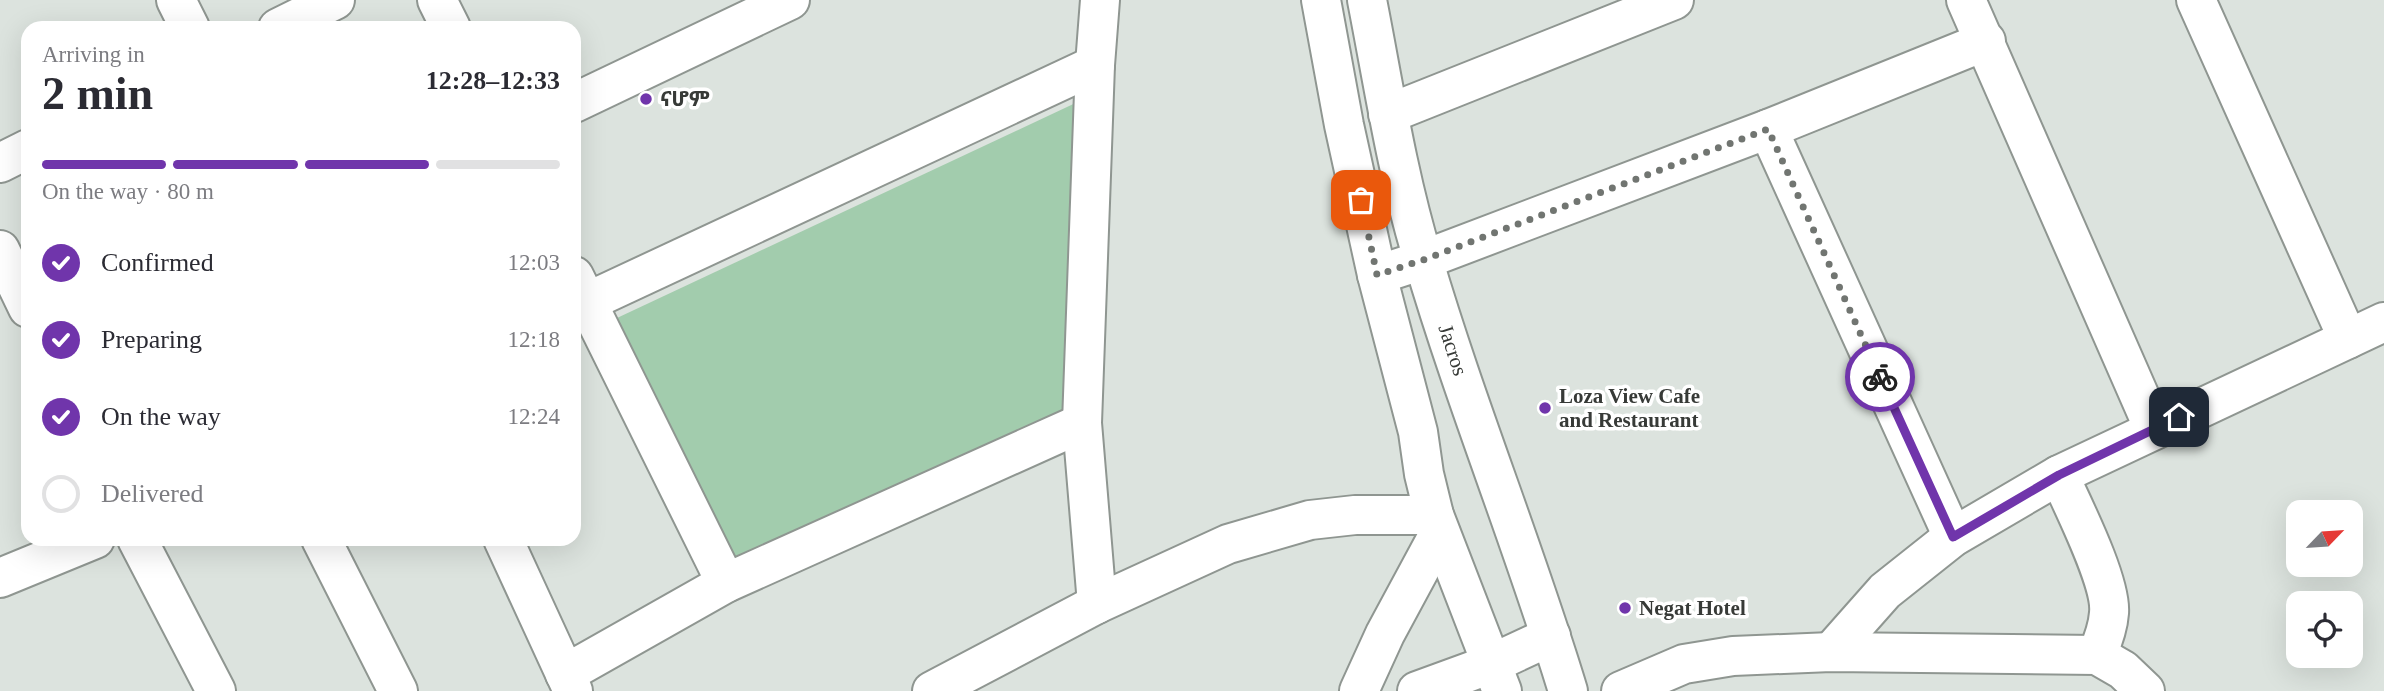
<!DOCTYPE html>
<meta charset="utf-8">
<style>
:root{--surface:#fff;--page:#f2f2f3;--text:#2b2b33;--muted:#7c7c81;--line:#e1e1e2;--accent:#7035ab}
body{margin:0;font-family:"Times New Roman","Noto Sans Ethiopic",serif;background:var(--page);color:var(--text);height:100vh;display:flex;flex-direction:column;font-size:26px;white-space:nowrap}
*{box-sizing:border-box;margin:0}
p{font-size:23px;color:var(--muted)}
.icon{flex:none;width:38px;height:38px;fill:none;stroke:currentColor;stroke-width:2;stroke-linecap:round;stroke-linejoin:round}
.map{position:relative;flex:1;overflow:hidden}
.sheet{position:absolute;left:21px;top:21px;width:560px;height:525px;display:flex;flex-direction:column;background:var(--surface);border-radius:21px;box-shadow:0 7px 28px #0002}
.sheet>*{flex:none}
.needle{width:46px;rotate:65deg}
.fabs{position:absolute;left:2286px;top:500px;display:grid;gap:14px}
.fabs a{display:grid;place-items:center;width:77px;height:77px;border-radius:14px;background:var(--surface);box-shadow:0 7px 28px #0002;font-size:35px}
.pin{position:absolute;display:grid;place-items:center;width:60px;height:60px;color:#fff;margin:-30px;border-radius:14px;box-shadow:0 4px 10px #0006}
.courier{position:absolute;display:grid;place-items:center;width:70px;height:70px;margin:-35px;border:5px solid #7035ab;border-radius:50%;background:#fff;color:#222;box-shadow:0 2px 9px #0007}
.head em{font-style:normal;font-weight:600}
.head div{display:flex;flex-direction:column-reverse}
.head{display:flex;align-items:center;justify-content:space-between;height:119px;padding:0 21px}
h1{font-size:46px;font-weight:600;line-height:52px}
.bar{display:grid;grid-template-columns:repeat(4,1fr);gap:10px 7px;align-content:center;height:84px;padding:0 21px}
.bar i{height:9px;border-radius:5px;background:var(--line)}
.bar .active{background:var(--accent)}
.bar p{grid-column:span 4}
ol{padding:0 21px;list-style:none}
li{display:flex;align-items:center;gap:21px;height:77px}
li p{margin-inline-start:auto}
li .icon{padding:7px;border-radius:50%;background:var(--accent);color:#fff;stroke-width:4}
li:last-child{color:var(--muted)}
li i{width:38px;height:38px;border:4px solid var(--line);border-radius:50%}
.map>svg:first-child{display:block}
</style>
<div class="map">
<svg width="2384" height="691" viewBox="0 0 2384 691">
<rect width="100%" height="100%" fill="#dce3de"/>
<polygon fill="#a2ccad" points="1084,99 1081,409 734,570 617,318"/>
<g fill="none" stroke-linecap="round" stroke-linejoin="round">
<defs>
<g id="minor">
<polyline points="176,0 190,28"/>
<polyline points="437,0 451,28"/>
<polyline points="1966,0 2154,429"/>
<polyline points="2196,0 2348,339"/>
<polyline points="278,28 335,0"/>
<polyline points="574,103 790,0"/>
<polyline points="1388,114 1674,0"/>
<polyline points="1768,129 1953,537"/>
<polyline points="0,163 28,149"/>
<polyline points="0,250 28,308"/>
<polyline points="1377,275 1423,260 1768,129 1986,41"/>
<polyline points="574,276 726,583"/>
<polyline points="587,302 1095,65"/>
<path d="M2059,475C2073,506 2112,583 2109,613C2108,628 2103,641 2097,655"/>
<polyline points="137,539 216,691"/>
<polyline points="321,539 398,691"/>
<polyline points="503,539 573,691"/>
<polyline points="0,578 95,539"/>
<polyline points="1097,604 1082,423 1095,65 1100,0"/>
<polyline points="1831,652 1885,591 1953,537 2059,475 2384,322"/>
<polyline points="565,674 726,583 1082,423"/>
<polyline points="932,691 1097,604 1228,544 1310,520 1355,515 1434,515"/>
<polyline points="1621,691 1684,664 1733,656 1831,652 2097,655 2123,670 2145,691"/>
</g>
<g id="major">
<polyline points="1321,0 1344,125 1377,275 1418,432 1424,474 1434,515 1502,691"/>
<path d="M1367,0C1384,87 1397,174 1423,259C1466,405 1524,546 1568,691"/>
<polyline points="1359,691 1385,634 1440,532"/>
<polyline points="1417,691 1491,664 1551,636"/>
</g>
</defs>
<use href="#minor" stroke="#8f9691" stroke-width="42"/>
<use href="#major" stroke="#8f9691" stroke-width="42"/>
<use href="#minor" stroke="#fff" stroke-width="38"/>
<use href="#major" stroke="#fff" stroke-width="38"/>
</g>
<g fill="none" stroke-linecap="round" stroke-linejoin="round">
<polyline stroke="#717571" stroke-width="7" stroke-dasharray="0 12.6" points="1361,200 1377,275 1423,260 1768,129 1880,377"/>
<polyline stroke="#7035ab" stroke-width="9" points="1880,377 1953,537 2059,475 2179,417"/>
</g>
<g fill="#7035ab" stroke="#fff" stroke-width="2.5">
<circle cx="646" cy="99" r="7"/>
<circle cx="1545" cy="408" r="7"/>
<circle cx="1625" cy="608" r="7"/>
</g>
<g text-anchor="middle" dominant-baseline="central" stroke-width="7" stroke-linejoin="round" paint-order="stroke">
<g font-size="21" font-weight="bold" fill="#373a37" stroke="#fff" text-anchor="start">
<text x="660" y="99">ናሆም</text>
<text x="1559" y="396">Loza View Cafe<tspan x="1559" dy="24">and Restaurant</tspan></text>
<text x="1639" y="608">Negat Hotel</text>
</g>
<g font-size="21" fill="#373a37" stroke="#fff">
<text transform="translate(1453 350) rotate(72)">Jacros</text>
</g>
</g>
</svg>
<div class="fabs">
<a><svg class="needle" viewBox="-14 -14 28 28"><path d="M0-13l5 13h-10z" fill="#e53935"/><path d="M0 13l5-13h-10z" fill="#7c7c81"/></svg></a>
<a><svg class="icon" aria-label="locate" viewBox="0 0 24 24"><circle cx="12" cy="12" r="6"/><path d="M12 2v4M12 18v4M2 12h4M18 12h4"/></svg></a>
</div>
<div class="pin" style="left:1361px;top:200px;background:#ea580c"><svg class="icon" aria-label="bag" viewBox="0 0 24 24"><path d="M5 8h14l-1 12H6zM9 8a3 3 0 0 1 6 0"/></svg></div>
<div class="pin" style="left:2179px;top:417px;background:#1f2937"><svg class="icon" aria-label="home" viewBox="0 0 24 24"><path d="M3 11l9-7 9 7M6 9v11h12V9"/></svg></div>
<div class="courier" style="left:1880px;top:377px"><svg class="icon" aria-label="bike" viewBox="0 0 24 24"><circle cx="6" cy="16" r="4"/><circle cx="18" cy="16" r="4"/><path d="M6 16l4-8h5l3 8M10 8l3 8H6M13 5h3"/></svg></div>
<section class="sheet">
<div class="head"><div><h1>2 min</h1><p>Arriving in</p></div><em>12:28–12:33</em></div>
<div class="bar"><i class="active"></i><i class="active"></i><i class="active"></i><i></i><p>On the way · 80 m</p></div>
<ol>
<li><svg class="icon" aria-label="check" viewBox="0 0 24 24"><path d="M5 12l5 5 9-10"/></svg>Confirmed<p>12:03</p></li>
<li><svg class="icon" aria-label="check" viewBox="0 0 24 24"><path d="M5 12l5 5 9-10"/></svg>Preparing<p>12:18</p></li>
<li><svg class="icon" aria-label="check" viewBox="0 0 24 24"><path d="M5 12l5 5 9-10"/></svg>On the way<p>12:24</p></li>
<li><i></i>Delivered</li>
</ol>
</section>
</div>
